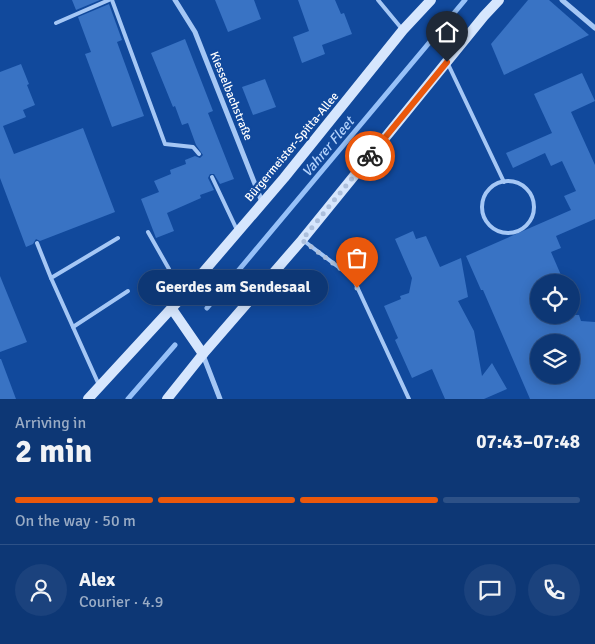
<!DOCTYPE html>
<meta charset="utf-8">
<style>
:root{--surface:#0d3775;--page:#1b427d;--text:#f1f3f6;--muted:#9aacc5;--line:#2d5187;--accent:#ea580c}
body{margin:0;font-family:Signika,sans-serif;background:var(--page);color:var(--text);height:100vh;display:flex;flex-direction:column;font-size:19px;white-space:nowrap}
*{box-sizing:border-box;margin:0}
p{font-size:16px;color:var(--muted)}
.icon{flex:none;width:28px;height:28px;fill:none;stroke:currentColor;stroke-width:2;stroke-linecap:round;stroke-linejoin:round}
.map{position:relative;height:399px;overflow:hidden}
.details{display:flex;flex-direction:column;background:var(--surface);flex:1}
.details>*{flex:none}
.fabs{position:absolute;left:530px;top:274px;display:grid;gap:10px}
.fabs a{display:grid;place-items:center;width:50px;height:50px;border-radius:50%;background:var(--surface);box-shadow:0 2px 12px #0003,0 0 0 1px var(--line);font-size:25px}
.pin{position:absolute;display:grid;place-items:center;width:42px;height:42px;color:#fff;margin:-51px -21px;border-radius:50% 50% 50% 0;rotate:-45deg;box-shadow:0 0 5px #0007}
.pin .icon{rotate:45deg}
.courier{position:absolute;display:grid;place-items:center;width:50px;height:50px;margin:-25px;border:4px solid #ea580c;border-radius:50%;background:#fff;color:#222;box-shadow:0 1px 6px #0007}
.bubble{position:absolute;height:35px;border-radius:18px;background:var(--surface);box-shadow:0 2px 12px #0003,0 0 0 1px var(--line);font-size:16px;font-weight:700;line-height:35px;text-align:center}
.head em{font-style:normal;font-weight:700}
.head div{display:flex;flex-direction:column-reverse}
.head{display:flex;align-items:center;justify-content:space-between;height:85px;padding:0 15px}
h1{font-size:32px;font-weight:700;line-height:38px}
.bar{display:grid;grid-template-columns:repeat(4,1fr);gap:8px 5px;align-content:center;height:60px;padding:0 15px}
.bar i{height:6px;border-radius:4px;background:var(--line)}
.bar .active{background:var(--accent)}
.bar p{grid-column:span 4}
.line{display:flex;align-items:center;gap:12px;padding:0 15px;border-top:1px solid var(--line)}
.line div{flex:1}
.round{display:grid;place-items:center;flex:none;width:52px;height:52px;border-radius:26px;background:var(--page)}
.map>svg:first-child{display:block}
</style>
<div class="map">
<svg width="595" height="399" viewBox="0 0 595 399">
<rect width="100%" height="100%" fill="#11499c"/>
<g fill="none" stroke-linecap="round" stroke-linejoin="round">
<g stroke="#97c1f8" stroke-width="5">
<polyline points="207,308 465,0"/>
<polyline points="128,399 175,345"/>
</g>
</g>
<g fill="#3973c4" fill-rule="evenodd">
<polygon points="72,0 100,0 76,10"/>
<polygon points="215,0 254,0 261,19 228,32"/>
<polygon points="298,0 335,0 341,14 344,13 352,34 322,45 325,54 302,63 293,37 309,31"/>
<polygon points="528,0 549,0 589,35 504,75 491,44"/>
<polygon points="109,4 122,40 117,42 144,116 112,127 85,54 91,52 78,17"/>
<polygon points="185,39 213,111 208,113 234,179 220,184 214,174 210,174 208,178 214,190 200,195 201,198 167,213 174,231 156,238 141,199 159,192 154,181 171,174 170,170 186,164 185,160 195,156 200,158 203,155 196,145 188,123 182,125 175,106 173,107 151,53"/>
<polygon points="21,64 29,84 27,85 35,105 23,110 26,117 3,126 14,154 83,128 115,212 40,241 36,239 33,244 26,247 0,178 0,72"/>
<path d="M582,73L595,101L571,112L595,165V219L556,236L561,248L551,252L564,282H539V315H579L581,321L595,322V399H530L483,290H481L466,256L571,210L564,196L576,191L562,161L551,166L545,153L513,168L506,153L552,133L534,94ZM539,342H571V375H539Z"/>
<polygon points="265,79 276,107 253,115 242,87"/>
<polygon points="413,231 416,239 426,236 440,267 461,258 468,297 458,301 474,331 482,376 492,363 507,389 484,399 445,399 432,369 412,378 395,340 398,338 384,306 401,299 400,296 409,293 412,278 395,239"/>
<polygon points="0,276 27,342 0,352"/>
<polygon points="0,359 1,359 16,399 0,399"/>
</g>
<g fill="none" stroke-linecap="round" stroke-linejoin="round">
<g stroke="#a5c7f5" stroke-width="4">
<polyline points="112,0 165,144 193,147 199,154"/>
<polyline points="378,0 402,29"/>
<polyline points="56,23 109,0"/>
<polyline points="448,64 504,182"/>
<polyline points="212,177 237,230"/>
<circle cx="508" cy="207" r="26"/>
<polyline points="148,232 169,269 181,296"/>
<polyline points="304,241 353,278 409,399"/>
<polyline points="37,243 51,278"/>
<polyline points="73,327 128,291"/>
<polyline points="99,385 51,278 118,238"/>
</g>
<g stroke="#a5c7f5" stroke-width="5">
<polyline points="175,0 195,32 262,202"/>
<polyline points="562,0 595,28"/>
<polyline points="203,355 220,399"/>
</g>
<g stroke="#d6e6fd" stroke-width="10">
<polyline points="172,309 203,354"/>
<polyline points="88,399 181,298 284,178 403,30 431,0"/>
<polyline points="167,399 203,354 302,240 484,16 499,0"/>
</g>
</g>
<g fill="none" stroke-linecap="round" stroke-linejoin="round">
<polyline stroke="#acbfdc" stroke-width="5" stroke-dasharray="0 9" points="357,288 353,278 302,240 370,156"/>
<polyline stroke="#ea580c" stroke-width="6" points="370,156 447,62"/>
</g>
<g text-anchor="middle" dominant-baseline="central" stroke-width="4.5" stroke-linejoin="round" paint-order="stroke">
<g font-size="12" fill="#fff" stroke="#11499c">
<text transform="translate(231 96) rotate(68)">Kiesselbachstraße</text>
<text transform="translate(292 147) rotate(-50)">Bürgermeister-Spitta-Allee</text>
</g>
<g font-size="14" font-style="italic" fill="#b2d1fb" stroke="#11499c">
<text transform="translate(328 147) rotate(-50)">Vahrer Fleet</text>
</g>
</g>
</svg>
<div class="fabs">
<a><svg class="icon" aria-label="locate" viewBox="0 0 24 24"><circle cx="12" cy="12" r="6"/><path d="M12 2v4M12 18v4M2 12h4M18 12h4"/></svg></a>
<a><svg class="icon" aria-label="layers" viewBox="0 0 24 24"><path d="M12 4l9 5-9 5-9-5zM3 14l9 5 9-5"/></svg></a>
</div>
<div class="pin" style="left:357px;top:288px;background:#ea580c"><svg class="icon" aria-label="bag" viewBox="0 0 24 24"><path d="M5 8h14l-1 12H6zM9 8a3 3 0 0 1 6 0"/></svg></div>
<div class="pin" style="left:447px;top:62px;background:#1f2937"><svg class="icon" aria-label="home" viewBox="0 0 24 24"><path d="M3 11l9-7 9 7M6 9v11h12V9"/></svg></div>
<div class="courier" style="left:370px;top:156px"><svg class="icon" aria-label="bike" viewBox="0 0 24 24"><circle cx="6" cy="16" r="4"/><circle cx="18" cy="16" r="4"/><path d="M6 16l4-8h5l3 8M10 8l3 8H6M13 5h3"/></svg></div>
<div class="bubble" style="left:138px;top:270px;width:190px">Geerdes am Sendesaal</div>
</div>
<section class="details">
<div class="head"><div><h1>2 min</h1><p>Arriving in</p></div><em>07:43–07:48</em></div>
<div class="bar"><i class="active"></i><i class="active"></i><i class="active"></i><i></i><p>On the way · 50 m</p></div>
<div class="line" style="height:90px"><a class="round"><svg class="icon" aria-label="person" viewBox="0 0 24 24"><circle cx="12" cy="8" r="4"/><path d="M4 21q1-7 8-7t8 7"/></svg></a><div><b>Alex</b><p>Courier · 4.9</p></div><a class="round"><svg class="icon" aria-label="chat" viewBox="0 0 24 24"><path d="M4 5h16v11H9l-5 4z"/></svg></a><a class="round"><svg class="icon" aria-label="phone" viewBox="0 0 24 24"><path d="M5 4h4l2 5-3 2q2 4 5 5l2-3 5 2v4C11 20 4 13 5 4z"/></svg></a></div>
</section>
